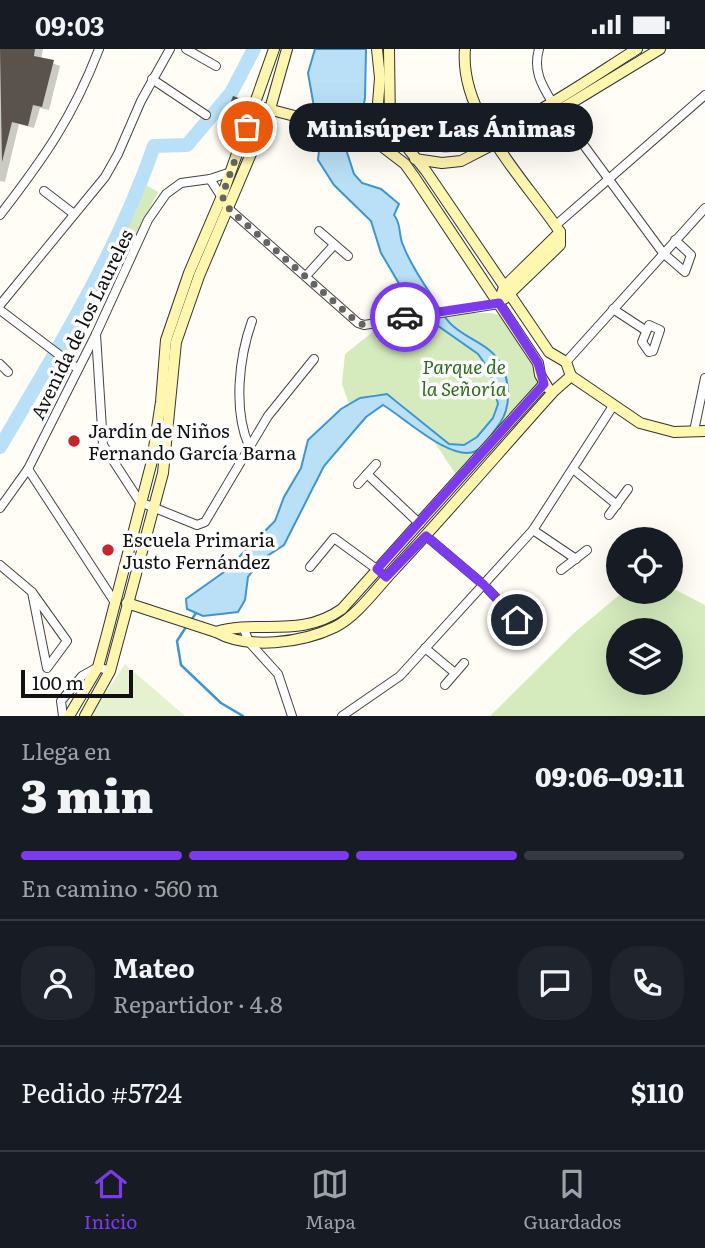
<!DOCTYPE html>
<html lang="es">
<meta charset="utf-8">
<style>
:root{--surface:#171b24;--page:#20242c;--text:#f1f3f6;--muted:#9ea1a6;--line:#363941;--accent:#7c3aed}
body{margin:0;font-family:Literata,serif;background:var(--page);color:var(--text);height:100vh;display:flex;flex-direction:column;font-size:26px;white-space:nowrap}
*{box-sizing:border-box;margin:0}
p{font-size:23px;color:var(--muted)}
.icon{flex:none;width:38px;height:38px;fill:none;stroke:currentColor;stroke-width:2;stroke-linecap:round;stroke-linejoin:round}
.map{position:relative;height:667px;overflow:hidden}
.drawer{display:flex;flex-direction:column;background:var(--surface);flex:1}
.drawer>*{flex:none}
.fabs{position:absolute;left:606px;top:478px;display:grid;gap:14px}
.fabs a{display:grid;place-items:center;width:77px;height:77px;border-radius:50%;background:var(--surface);box-shadow:0 7px 28px #0002;font-size:35px}
.scale{position:absolute;left:21px;bottom:18px;width:112px;box-sizing:border-box;padding-left:7px;border:4px solid #111;border-top:0;font-size:19px;line-height:24px;white-space:nowrap;color:#111;-webkit-text-stroke:5px #fff;paint-order:stroke}
.pin{position:absolute;display:grid;place-items:center;width:60px;height:60px;color:#fff;margin:-30px;border:4px solid #fff;border-radius:50%;box-shadow:0 2px 7px #0007}
.courier{position:absolute;display:grid;place-items:center;width:70px;height:70px;margin:-35px;border:5px solid #7c3aed;border-radius:50%;background:#fff;color:#222;box-shadow:0 2px 9px #0007}
.bubble{position:absolute;height:49px;border-radius:24px;background:var(--surface);box-shadow:0 7px 28px #0002;font-size:23px;font-weight:800;line-height:49px;text-align:center}
.head em{font-style:normal;font-weight:800}
.head div{display:flex;flex-direction:column-reverse}
.head{display:flex;align-items:center;justify-content:space-between;height:119px;padding:0 21px}
h1{font-size:46px;font-weight:800;line-height:52px}
.bar{display:grid;grid-template-columns:repeat(4,1fr);gap:10px 7px;align-content:center;height:84px;padding:0 21px}
.bar i{height:9px;border-radius:5px;background:var(--line)}
.bar .current{background:var(--accent)}
.bar p{grid-column:span 4}
.line{display:flex;align-items:center;gap:18px;padding:0 21px;border-top:2px solid var(--line)}
.line div{flex:1}
.round{display:grid;place-items:center;flex:none;width:74px;height:74px;border-radius:28px;background:var(--page)}
.status{display:flex;justify-content:space-between;align-items:center;height:49px;padding:0 35px;background:var(--surface);direction:ltr}
.status svg{height:19px;fill:currentColor}
.tab-bar{display:flex;justify-content:space-around;align-items:center;height:98px;border-top:2px solid var(--line);background:var(--surface);font-size:19px;color:var(--muted)}
.tab-bar a{display:grid;justify-items:center;gap:4px}
.tab-bar .current{color:var(--accent)}
.map>svg:first-child{display:block}
</style>
<div class="status"><b>09:03</b><svg viewBox="0 0 49 12"><path d="M0 12V9h3v3zM5 12V6h3v6zM10 12V3h3v9zM15 12V0h3v12zM26 1h20v11H26zM47 4h2v5h-2z"/></svg></div>
<div class="map">
<svg width="705" height="667" viewBox="0 0 705 667">
<rect width="100%" height="100%" fill="#fffdf5"/>
<g fill="#d5ebbd" fill-rule="evenodd">
<polygon points="146,136 158,143 74,310 62,299"/>
<path d="M453,264H491L503,267L536,320L540,334L459,430C443,407 409,346 380,345C370,344 358,350 349,355L342,335L345,305L379,278Z"/>
<path d="M670,538L705,556V667H490L575,583L623,543L670,542ZM618,581H670V634H618Z"/>
</g>
<polygon fill="#e6f2cf" points="125,615 185,667 90,667"/>
<path fill="#b9e0f7" stroke="#3f96cf" stroke-width="2" d="M315,0H366L365,49L360,76L345,73V97L354,125L362,134L381,140L399,155L394,166C402,176 398,185 403,196C410,214 421,231 432,247C438,257 444,270 453,277C470,292 492,296 502,317C510,335 511,358 500,374C493,383 486,397 476,402C452,414 405,369 383,356L366,368L324,417L284,496L261,511L248,528L245,551L238,563L203,567L187,560L186,550L224,523L275,472L284,448L301,419L308,391L341,360L360,349L387,345L449,395L464,396L477,388L493,369L498,355L490,322L478,305L414,260L381,204L371,172L334,136L318,111L320,92L308,24Z"/>
<g fill="#0003">
<polygon points="0,0 43,0 41,10 60,17 49,61 40,59 34,79 19,75 5,133 0,132"/>
<polygon points="234,49 251,56 246,72 233,67"/>
</g>
<g fill="none" stroke-linecap="round" stroke-linejoin="round">
<g stroke="#3f96cf" stroke-width="2.5">
<polyline points="190,573 196,564"/>
<polyline points="186,578 177,592 181,616 221,654 243,667"/>
</g>
<path stroke="#b9e0f7" stroke-width="14" d="M0,398C57,301 117,204 154,97L187,96L231,44L254,0"/>
</g>
<g fill="#5a524d">
<polygon points="0,0 35,0 34,7 54,11 42,58 33,56 28,77 12,73 2,113"/>
<polygon points="233,47 247,52 241,70 226,65"/>
</g>
<g fill="none" stroke-linecap="round" stroke-linejoin="round">
<defs>
<g id="street">
<polyline points="186,0 216,17"/>
<path d="M539,0C533,21 541,35 552,53L663,204L685,223L691,206L675,191"/>
<polyline points="152,30 206,66"/>
<polyline points="210,130 230,161 358,274 364,276 499,255"/>
<polyline points="44,142 74,165"/>
<path d="M0,166C44,109 73,68 99,0"/>
<polyline points="556,176 705,46"/>
<polyline points="319,182 348,207"/>
<polyline points="306,227 334,196"/>
<polyline points="0,256 105,128 118,105 141,52 170,0"/>
<polyline points="613,260 645,281"/>
<polyline points="0,261 78,320"/>
<polygon points="649,276 660,281 653,302 649,303 642,293"/>
<polyline points="96,285 103,396 140,453 197,476 205,473 268,367 314,310"/>
<polyline points="566,313 705,159"/>
<polyline points="0,315 8,323"/>
<polyline points="694,382 705,329"/>
<path d="M249,397C233,361 239,308 252,272"/>
<polyline points="28,420 114,552"/>
<polyline points="573,420 617,456"/>
<polyline points="367,425 420,475"/>
<polyline points="358,435 376,415"/>
<polyline points="0,459 28,420 96,285 148,171 166,145 181,134 210,130 231,123"/>
<polyline points="609,466 628,440"/>
<polyline points="533,481 576,510"/>
<polyline points="426,487 484,536 517,571"/>
<polyline points="0,516 32,543 67,592 47,619 32,543"/>
<polyline points="310,518 334,489 382,524"/>
<polyline points="561,521 587,501"/>
<polyline points="244,580 249,593 278,625 292,667"/>
<polyline points="504,582 530,559"/>
<polyline points="425,599 455,624"/>
<polyline points="445,636 464,614"/>
<polyline points="63,667 61,652 82,627 98,618 110,622"/>
<polyline points="342,667 400,627 533,481 613,357"/>
</g>
<g id="secondary">
<polyline points="377,0 380,29 375,92 405,115 415,129 538,314 540,326 548,339"/>
<polyline points="389,0 390,77 426,122 549,303 566,313 571,327"/>
<path d="M465,0C459,66 525,131 560,183V196L504,250"/>
<path d="M264,59L375,88L384,82C403,87 423,95 442,97C491,101 593,27 637,0"/>
<polyline points="415,110 442,114 461,112 558,62 660,0"/>
<polyline points="502,244 504,238 560,183"/>
<polyline points="571,327 640,374 674,383 705,382"/>
<path d="M127,554L216,583C248,601 302,594 335,578C357,567 376,540 393,522C448,463 500,402 554,342L571,327"/>
<path d="M216,583C258,570 300,590 342,560L544,335"/>
<polyline points="69,667 98,618 107,585 152,412 161,353 166,291 189,224 222,147 274,0"/>
<polyline points="85,667 110,622 163,424 176,293 199,227 270,60 287,0"/>
</g>
</defs>
<use href="#street" stroke="#444" stroke-width="10"/>
<use href="#secondary" stroke="#333" stroke-width="12"/>
<use href="#street" stroke="#fff" stroke-width="8"/>
<use href="#secondary" stroke="#fff6b0" stroke-width="10"/>
</g>
<g fill="none" stroke-linecap="round" stroke-linejoin="round">
<polyline stroke="#646461" stroke-width="7" stroke-dasharray="0 12.6" points="247,78 222,147 230,161 358,274 364,276 405,268"/>
<polyline stroke="#7c3aed" stroke-width="9" points="405,268 499,254 538,314 544,335 377,520 386,528 426,487 484,536 517,571"/>
</g>
<g fill="#c4262e" stroke="#fff" stroke-width="2.5">
<circle cx="74" cy="392" r="7"/>
<circle cx="108" cy="501" r="7"/>
</g>
<g text-anchor="middle" dominant-baseline="central" stroke-width="7" stroke-linejoin="round" paint-order="stroke">
<g font-size="19" fill="#111" stroke="#fff">
<text transform="translate(81 275) rotate(-64)">Avenida de los Laureles</text>
</g>
<g font-size="19" font-style="italic" fill="#2f6b1f" stroke="#fff">
<text x="464" y="317">Parque de<tspan x="464" dy="22">la Señoría</tspan></text>
</g>
<g font-size="19" fill="#111" stroke="#fff" text-anchor="start">
<text x="88" y="381">Jardín de Niños<tspan x="88" dy="22">Fernando García Barna</tspan></text>
<text x="122" y="490">Escuela Primaria<tspan x="122" dy="22">Justo Fernández</tspan></text>
</g>
</g>
</svg>
<div class="fabs">
<a><svg class="icon" aria-label="locate" viewBox="0 0 24 24"><circle cx="12" cy="12" r="6"/><path d="M12 2v4M12 18v4M2 12h4M18 12h4"/></svg></a>
<a><svg class="icon" aria-label="layers" viewBox="0 0 24 24"><path d="M12 4l9 5-9 5-9-5zM3 14l9 5 9-5"/></svg></a>
</div>
<div class="scale">100 m</div>
<div class="pin" style="left:247px;top:78px;background:#ea580c"><svg class="icon" aria-label="bag" viewBox="0 0 24 24"><path d="M5 8h14l-1 12H6zM9 8a3 3 0 0 1 6 0"/></svg></div>
<div class="pin" style="left:517px;top:571px;background:#1f2937"><svg class="icon" aria-label="home" viewBox="0 0 24 24"><path d="M3 11l9-7 9 7M6 9v11h12V9"/></svg></div>
<div class="courier" style="left:405px;top:268px"><svg class="icon" aria-label="car" viewBox="0 0 24 24"><path d="M5 17H2v-5l4-1 3-4h7l3 4 3 1v5h-3M9 17h6M6 11h13"/><circle cx="7" cy="17" r="2"/><circle cx="17" cy="17" r="2"/></svg></div>
<div class="bubble" style="left:289px;top:54px;width:304px">Minisúper Las Ánimas</div>
</div>
<section class="drawer">
<div class="head"><div><h1>3 min</h1><p>Llega en</p></div><em>09:06–09:11</em></div>
<div class="bar"><i class="current"></i><i class="current"></i><i class="current"></i><i></i><p>En camino · 560 m</p></div>
<div class="line" style="height:126px"><a class="round"><svg class="icon" aria-label="person" viewBox="0 0 24 24"><circle cx="12" cy="8" r="4"/><path d="M4 21q1-7 8-7t8 7"/></svg></a><div><b>Mateo</b><p>Repartidor · 4.8</p></div><a class="round"><svg class="icon" aria-label="chat" viewBox="0 0 24 24"><path d="M4 5h16v11H9l-5 4z"/></svg></a><a class="round"><svg class="icon" aria-label="phone" viewBox="0 0 24 24"><path d="M5 4h4l2 5-3 2q2 4 5 5l2-3 5 2v4C11 20 4 13 5 4z"/></svg></a></div>
<div class="line" style="height:91px"><div>Pedido #5724</div><b>$110</b></div>
</section>
<nav class="tab-bar">
<a class="current"><svg class="icon" aria-label="home" viewBox="0 0 24 24"><path d="M3 11l9-7 9 7M6 9v11h12V9"/></svg>Inicio</a>
<a><svg class="icon" aria-label="map" viewBox="0 0 24 24"><path d="M3 6l6-2 6 2 6-2v14l-6 2-6-2-6 2zM9 4v14M15 6v14"/></svg>Mapa</a>
<a><svg class="icon" aria-label="saved" viewBox="0 0 24 24"><path d="M7 4h10v16l-5-4-5 4z"/></svg>Guardados</a>
</nav>
